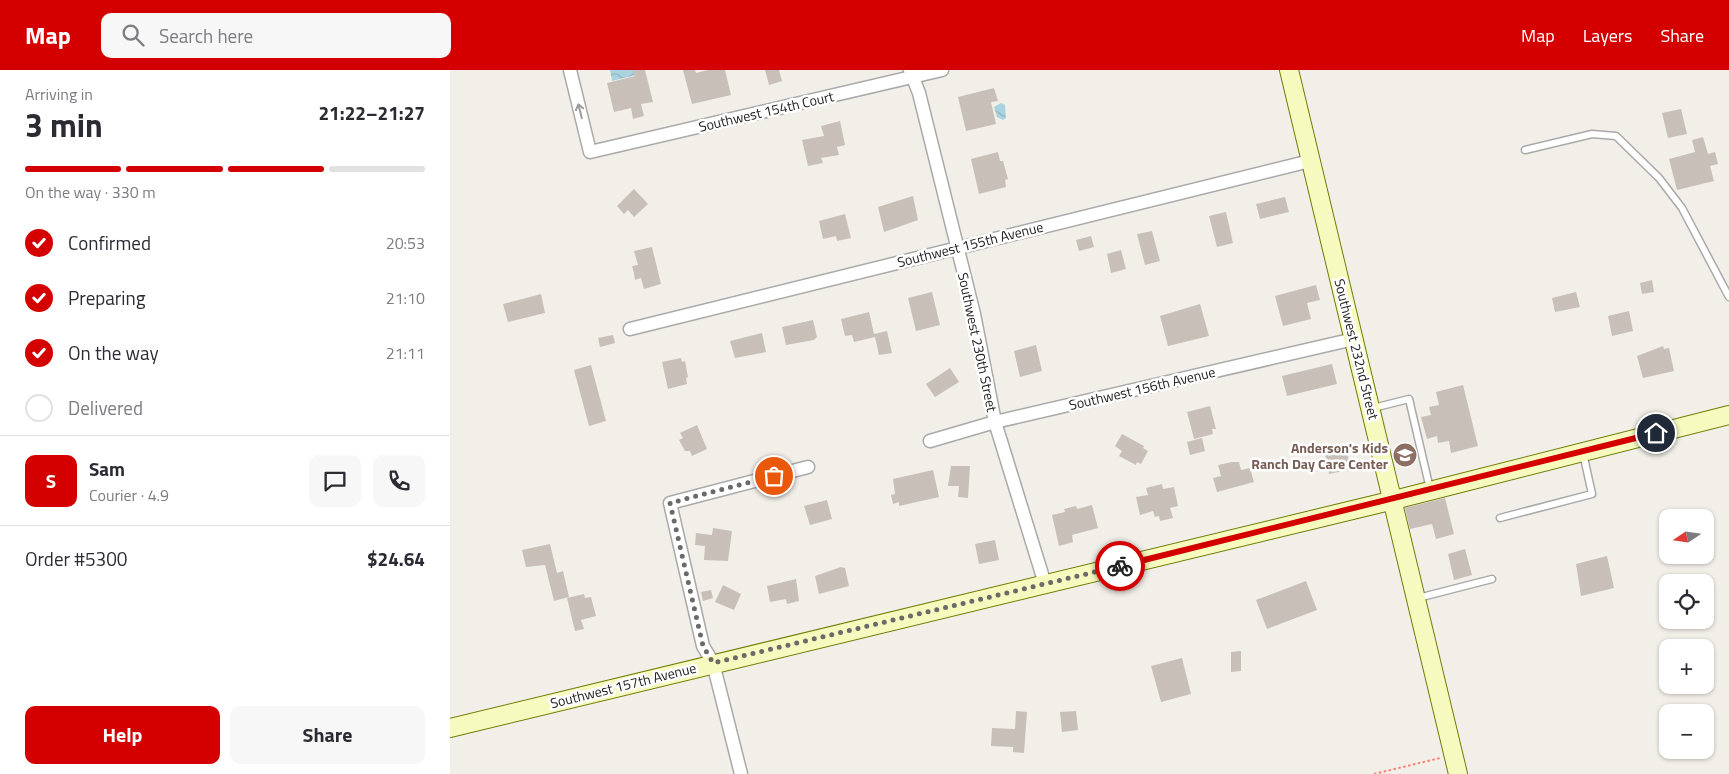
<!DOCTYPE html>
<meta charset="utf-8">
<style>
:root{--surface:#fff;--page:#f7f7f7;--text:#2b2b33;--muted:#7c7c81;--line:#e1e1e2;--accent:#d40000}
body{margin:0;font-family:"Titillium Web",sans-serif;background:var(--page);color:var(--text);height:100vh;display:flex;flex-direction:column;font-size:19px;white-space:nowrap}
*{box-sizing:border-box;margin:0}
p{font-size:16px;color:var(--muted)}
.icon{flex:none;width:28px;height:28px;fill:none;stroke:currentColor;stroke-width:2;stroke-linecap:round;stroke-linejoin:round}
.map{position:relative;flex:1;overflow:hidden}
.side{display:flex;flex-direction:column;background:var(--surface);width:450px}
.side>*{flex:none}
.needle{width:32px;rotate:257deg}
.controls{position:absolute;left:1209px;top:439px;display:grid;gap:10px}
.controls a{display:grid;place-items:center;width:55px;height:55px;border-radius:10px;background:var(--surface);box-shadow:0 1px 4px #0004;font-size:25px}
.pin{position:absolute;display:grid;place-items:center;width:42px;height:42px;color:#fff;margin:-21px;border:2px solid #fff;border-radius:50%;box-shadow:0 1px 5px #0007}
.courier{position:absolute;display:grid;place-items:center;width:50px;height:50px;margin:-25px;border:4px solid #d40000;border-radius:50%;background:#fff;color:#222;box-shadow:0 1px 6px #0007}
.headline em{font-style:normal;font-weight:700}
.headline div{display:flex;flex-direction:column-reverse}
.headline{display:flex;align-items:center;justify-content:space-between;height:85px;padding:0 25px}
h1{font-size:32px;font-weight:700;line-height:38px}
.bar{display:grid;grid-template-columns:repeat(4,1fr);gap:8px 5px;align-content:center;height:60px;padding:0 25px}
.bar i{height:6px;border-radius:4px;background:var(--line)}
.bar .current{background:var(--accent)}
.bar p{grid-column:span 4}
.line{display:flex;align-items:center;gap:12px;padding:0 25px;border-top:1px solid var(--line)}
.line div{flex:1}
.round{display:grid;place-items:center;flex:none;width:52px;height:52px;border-radius:10px;background:var(--page)}
ol{padding:0 25px;list-style:none}
li{display:flex;align-items:center;gap:15px;height:55px}
li p{margin-inline-start:auto}
li .icon{padding:5px;border-radius:50%;background:var(--accent);color:#fff;stroke-width:4}
li:last-child{color:var(--muted)}
li i{width:28px;height:28px;border:2px solid var(--line);border-radius:50%}
.action{display:flex;gap:10px;margin-top:auto;padding:10px 25px}
.action a{flex:1;height:58px;border-radius:10px;background:var(--accent);color:#fff;font-size:20px;font-weight:700;line-height:58px;text-align:center}
.action a+a{background:var(--page);color:var(--text)}
header{display:flex;align-items:center;gap:30px;box-sizing:border-box;height:70px;padding:0 25px;background:var(--accent);color:#fff}
header strong{font-size:24px}
nav{display:flex;gap:28px;margin-inline-start:auto;font-size:18px}
.search{width:350px;height:45px;background:var(--page);display:flex;align-items:center;gap:12px;box-sizing:border-box;padding:0 18px;border-radius:10px;color:var(--muted);font-size:19px}
main{display:flex;flex:1;min-height:0}
.map>svg:first-child{display:block}
</style>
<header>
<strong>Map</strong>
<div class="search"><svg class="icon" aria-label="search" viewBox="0 0 24 24"><circle cx="10" cy="10" r="6"/><path d="M15 15l6 6"/></svg>Search here</div>
<nav><a>Map</a><a>Layers</a><a>Share</a></nav>
</header>
<main>
<section class="side">
<div class="headline"><div><h1>3 min</h1><p>Arriving in</p></div><em>21:22–21:27</em></div>
<div class="bar"><i class="current"></i><i class="current"></i><i class="current"></i><i></i><p>On the way · 330 m</p></div>
<ol>
<li><svg class="icon" aria-label="check" viewBox="0 0 24 24"><path d="M5 12l5 5 9-10"/></svg>Confirmed<p>20:53</p></li>
<li><svg class="icon" aria-label="check" viewBox="0 0 24 24"><path d="M5 12l5 5 9-10"/></svg>Preparing<p>21:10</p></li>
<li><svg class="icon" aria-label="check" viewBox="0 0 24 24"><path d="M5 12l5 5 9-10"/></svg>On the way<p>21:11</p></li>
<li><i></i>Delivered</li>
</ol>
<div class="line" style="height:90px"><b class="round" style="background:var(--accent);color:#fff">S</b><div><b>Sam</b><p>Courier · 4.9</p></div><a class="round"><svg class="icon" aria-label="chat" viewBox="0 0 24 24"><path d="M4 5h16v11H9l-5 4z"/></svg></a><a class="round"><svg class="icon" aria-label="phone" viewBox="0 0 24 24"><path d="M5 4h4l2 5-3 2q2 4 5 5l2-3 5 2v4C11 20 4 13 5 4z"/></svg></a></div>
<div class="line" style="height:65px"><div>Order #5300</div><b>$24.64</b></div>
<div class="action"><a>Help</a><a>Share</a></div>
</section>
<div class="map">
<svg width="1279" height="704" viewBox="0 0 1279 704">
<defs>
<pattern id="water-waves" width="16" height="10" patternUnits="userSpaceOnUse" patternTransform="scale(1.25)"><rect width="16" height="10" fill="#aad3df"/><path d="M0 5q4-4 8 0t8 0" fill="none" stroke="#92b5bf"/></pattern>
</defs>
<rect width="100%" height="100%" fill="#f2efe9"/>
<g fill="url(#water-waves)">
<polygon points="160,0 185,0 186,5 162,11"/>
<polygon points="551,33 555,35 556,48 553,50 547,47 544,37"/>
</g>
<g fill="#c7bfb8">
<polygon points="183,0 195,0 203,32 191,34 194,46 183,49 181,38 164,42 157,13 185,6"/>
<polygon points="233,0 245,0 246,3 258,0 275,0 281,25 242,34"/>
<polygon points="315,0 329,0 332,11 319,15"/>
<polygon points="544,18 548,31 541,32 546,54 516,61 508,27"/>
<polygon points="1231,39 1237,64 1218,68 1212,43"/>
<polygon points="390,51 395,75 387,77 389,85 371,88 373,93 358,96 352,70 374,66 371,56"/>
<polygon points="1253,67 1258,84 1265,82 1268,94 1260,96 1264,111 1227,120 1219,89 1245,82 1242,70"/>
<polygon points="548,82 550,91 553,91 558,109 555,110 556,117 529,124 521,89"/>
<polygon points="184,119 198,134 184,147 178,140 174,144 167,136"/>
<polygon points="463,126 468,150 434,162 428,137"/>
<polygon points="835,127 839,142 810,149 806,134"/>
<polygon points="776,142 783,173 767,177 759,146"/>
<polygon points="395,144 401,168 387,171 386,166 373,169 369,151"/>
<polygon points="702,161 710,191 695,195 687,164"/>
<polygon points="641,166 644,177 629,181 626,170"/>
<polygon points="202,177 211,214 194,219 191,208 185,210 184,203 182,196 188,195 184,181"/>
<polygon points="671,180 676,199 661,203 657,184"/>
<polygon points="1202,210 1204,222 1192,224 1190,213"/>
<polygon points="866,215 870,230 857,233 861,249 833,256 825,226"/>
<polygon points="482,222 490,255 466,261 458,228"/>
<polygon points="1126,222 1130,237 1105,242 1102,228"/>
<polygon points="91,224 95,243 58,252 53,234"/>
<polygon points="750,234 759,266 718,276 710,246"/>
<polygon points="1179,241 1183,261 1162,266 1158,246"/>
<polygon points="419,242 424,264 437,261 442,283 429,285 425,267 404,272 402,265 395,266 391,249"/>
<polygon points="363,250 367,267 364,270 336,275 332,257"/>
<polygon points="312,263 316,282 285,288 280,271"/>
<polygon points="163,265 165,273 150,277 148,268"/>
<polygon points="586,275 592,301 570,307 564,281"/>
<polygon points="1213,276 1214,279 1219,278 1224,301 1193,308 1187,286"/>
<polygon points="231,288 232,292 235,291 238,307 236,308 237,314 218,319 212,292"/>
<polygon points="882,294 887,314 837,326 832,306"/>
<polygon points="141,295 156,351 139,356 124,300"/>
<polygon points="500,298 509,312 485,327 476,314"/>
<polygon points="1013,315 1028,376 1001,383 999,371 988,373 987,366 977,369 971,347 981,345 979,337 989,335 986,322"/>
<polygon points="760,336 766,359 762,359 763,364 744,369 737,342"/>
<polygon points="247,355 257,379 242,386 240,381 235,381 229,370 233,368 230,363"/>
<polygon points="672,364 694,376 693,378 698,381 691,394 687,392 686,395 669,386 672,381 665,376"/>
<polygon points="752,368 755,381 740,385 737,372"/>
<polygon points="895,374 901,399 879,404 874,379"/>
<polygon points="782,392 789,392 791,400 800,398 804,412 767,422 763,408 771,406 768,395"/>
<polygon points="501,396 520,396 518,428 508,427 509,416 498,416"/>
<polygon points="483,400 489,427 449,436 449,432 443,434 441,425 445,424 443,409"/>
<polygon points="712,414 713,419 724,417 728,436 720,438 723,448 710,451 709,446 705,447 703,441 690,445 686,427 698,425 696,418"/>
<polygon points="995,428 1004,464 986,469 982,454 960,459 955,438"/>
<polygon points="377,430 382,449 360,455 354,436"/>
<polygon points="642,435 648,458 622,465 623,472 609,476 602,445 615,442 614,439 626,436 627,439"/>
<polygon points="263,458 282,461 278,491 254,490 255,476 245,475 246,463 262,465"/>
<polygon points="545,470 549,490 529,494 525,474"/>
<polygon points="100,474 107,503 113,501 119,527 104,531 95,495 76,497 72,480"/>
<polygon points="1015,479 1022,505 1004,510 998,484"/>
<polygon points="1157,486 1164,518 1131,526 1126,494"/>
<polygon points="391,497 395,498 399,516 369,524 365,506"/>
<polygon points="346,509 349,531 337,534 336,529 320,532 317,516"/>
<polygon points="856,511 867,540 817,559 806,530"/>
<polygon points="273,515 291,524 284,540 265,532"/>
<polygon points="261,520 263,528 253,531 251,522"/>
<polygon points="134,524 135,528 141,527 146,546 131,550 134,559 125,561 117,528"/>
<polygon points="791,581 791,601 781,602 781,582"/>
<polygon points="732,588 741,624 711,632 701,596"/>
<polygon points="566,641 577,642 574,683 563,682 563,677 541,676 542,658 565,659"/>
<polygon points="626,641 628,660 612,662 610,642"/>
</g>
<g fill="none" stroke-linecap="round" stroke-linejoin="round">
<defs>
<g id="lane">
<polyline points="1075,80 1142,64 1166,66 1209,108 1232,138 1279,227"/>
<polyline points="923,338 959,329 980,419"/>
<polyline points="1050,448 1142,424 1133,383"/>
<polyline points="968,528 1042,509"/>
</g>
<g id="street">
<polyline points="120,0 140,82 492,0"/>
<polyline points="460,0 469,23 524,244 545,352 595,514"/>
<polyline points="180,259 860,91"/>
<polyline points="480,371 545,352 904,269"/>
<polyline points="291,704 263,593 253,576 220,433 358,397"/>
</g>
<g id="secondary">
<polyline points="839,0 1008,704"/>
<polyline points="0,658 944,430 1279,345"/>
</g>
</defs>
<use href="#lane" stroke="#a9a9a9" stroke-width="9"/>
<use href="#street" stroke="#a9a9a9" stroke-width="15"/>
<use href="#secondary" stroke="#707d05" stroke-width="20"/>
<polyline stroke="#fa8072" stroke-width="2" stroke-dasharray="2.5 2.5" stroke-linecap="butt" points="924,704 990,688"/>
<use href="#lane" stroke="#fff" stroke-width="6"/>
<use href="#street" stroke="#fff" stroke-width="12"/>
<use href="#secondary" stroke="#f7fabf" stroke-width="18"/>
</g>
<defs><path id="oneway-shaft" d="M-6 0H5M1.5-3L5.5 0L1.5 3" fill="none" stroke-width="1.6" stroke-linecap="round" stroke-linejoin="round" transform="scale(1.25)"/></defs>
<use stroke="#9c9c9c" href="#oneway-shaft" transform="translate(130 41) rotate(-104)"/>
<g fill="none" stroke-linecap="round" stroke-linejoin="round">
<polyline stroke="#6b6a68" stroke-width="5" stroke-dasharray="0 9" points="324,406 220,433 253,576 263,593 670,496"/>
<polyline stroke="#d40000" stroke-width="6" points="670,496 1206,363"/>
</g>
<defs>
<symbol id="school-disc" viewBox="-11 -11 22 22"><circle r="9.5" fill="#8d6e63" stroke="#fff"/><path d="M0-5L7-2L0 1L-7-2ZM-4 1L0 2.5L4 1V4Q0 6-4 4Z" fill="#fff"/></symbol>
</defs>
<g fill-rule="evenodd">
<use href="#school-disc" x="941" y="371" width="28" height="28"/>
</g>
<g text-anchor="middle" dominant-baseline="central" stroke-width="5" stroke-linejoin="round" paint-order="stroke">
<g font-size="14" fill="#222" stroke="#fff">
<text transform="translate(316 41) rotate(-13)">Southwest 154th Court</text>
<text transform="translate(520 174) rotate(-14)">Southwest 155th Avenue</text>
<text transform="translate(528 272) rotate(78)">Southwest 230th Street</text>
<text transform="translate(907 279) rotate(76)">Southwest 232nd Street</text>
<text transform="translate(692 318) rotate(-13)">Southwest 156th Avenue</text>
<text transform="translate(173 615) rotate(-14)">Southwest 157th Avenue</text>
</g>
<g font-size="14" font-weight="bold" fill="#785e54" stroke="#fff" text-anchor="end">
<text x="938" y="377">Anderson's Kids<tspan x="938" dy="16">Ranch Day Care Center</tspan></text>
</g>
</g>
</svg>
<div class="controls">
<a><svg class="needle" viewBox="-14 -14 28 28"><path d="M0-13l5 13h-10z" fill="#e53935"/><path d="M0 13l5-13h-10z" fill="#7c7c81"/></svg></a>
<a><svg class="icon" aria-label="locate" viewBox="0 0 24 24"><circle cx="12" cy="12" r="6"/><path d="M12 2v4M12 18v4M2 12h4M18 12h4"/></svg></a>
<a>+</a>
<a>−</a>
</div>
<div class="pin" style="left:324px;top:406px;background:#ea580c"><svg class="icon" aria-label="bag" viewBox="0 0 24 24"><path d="M5 8h14l-1 12H6zM9 8a3 3 0 0 1 6 0"/></svg></div>
<div class="pin" style="left:1206px;top:363px;background:#1f2937"><svg class="icon" aria-label="home" viewBox="0 0 24 24"><path d="M3 11l9-7 9 7M6 9v11h12V9"/></svg></div>
<div class="courier" style="left:670px;top:496px"><svg class="icon" aria-label="bike" viewBox="0 0 24 24"><circle cx="6" cy="16" r="4"/><circle cx="18" cy="16" r="4"/><path d="M6 16l4-8h5l3 8M10 8l3 8H6M13 5h3"/></svg></div>
</div>
</main>
